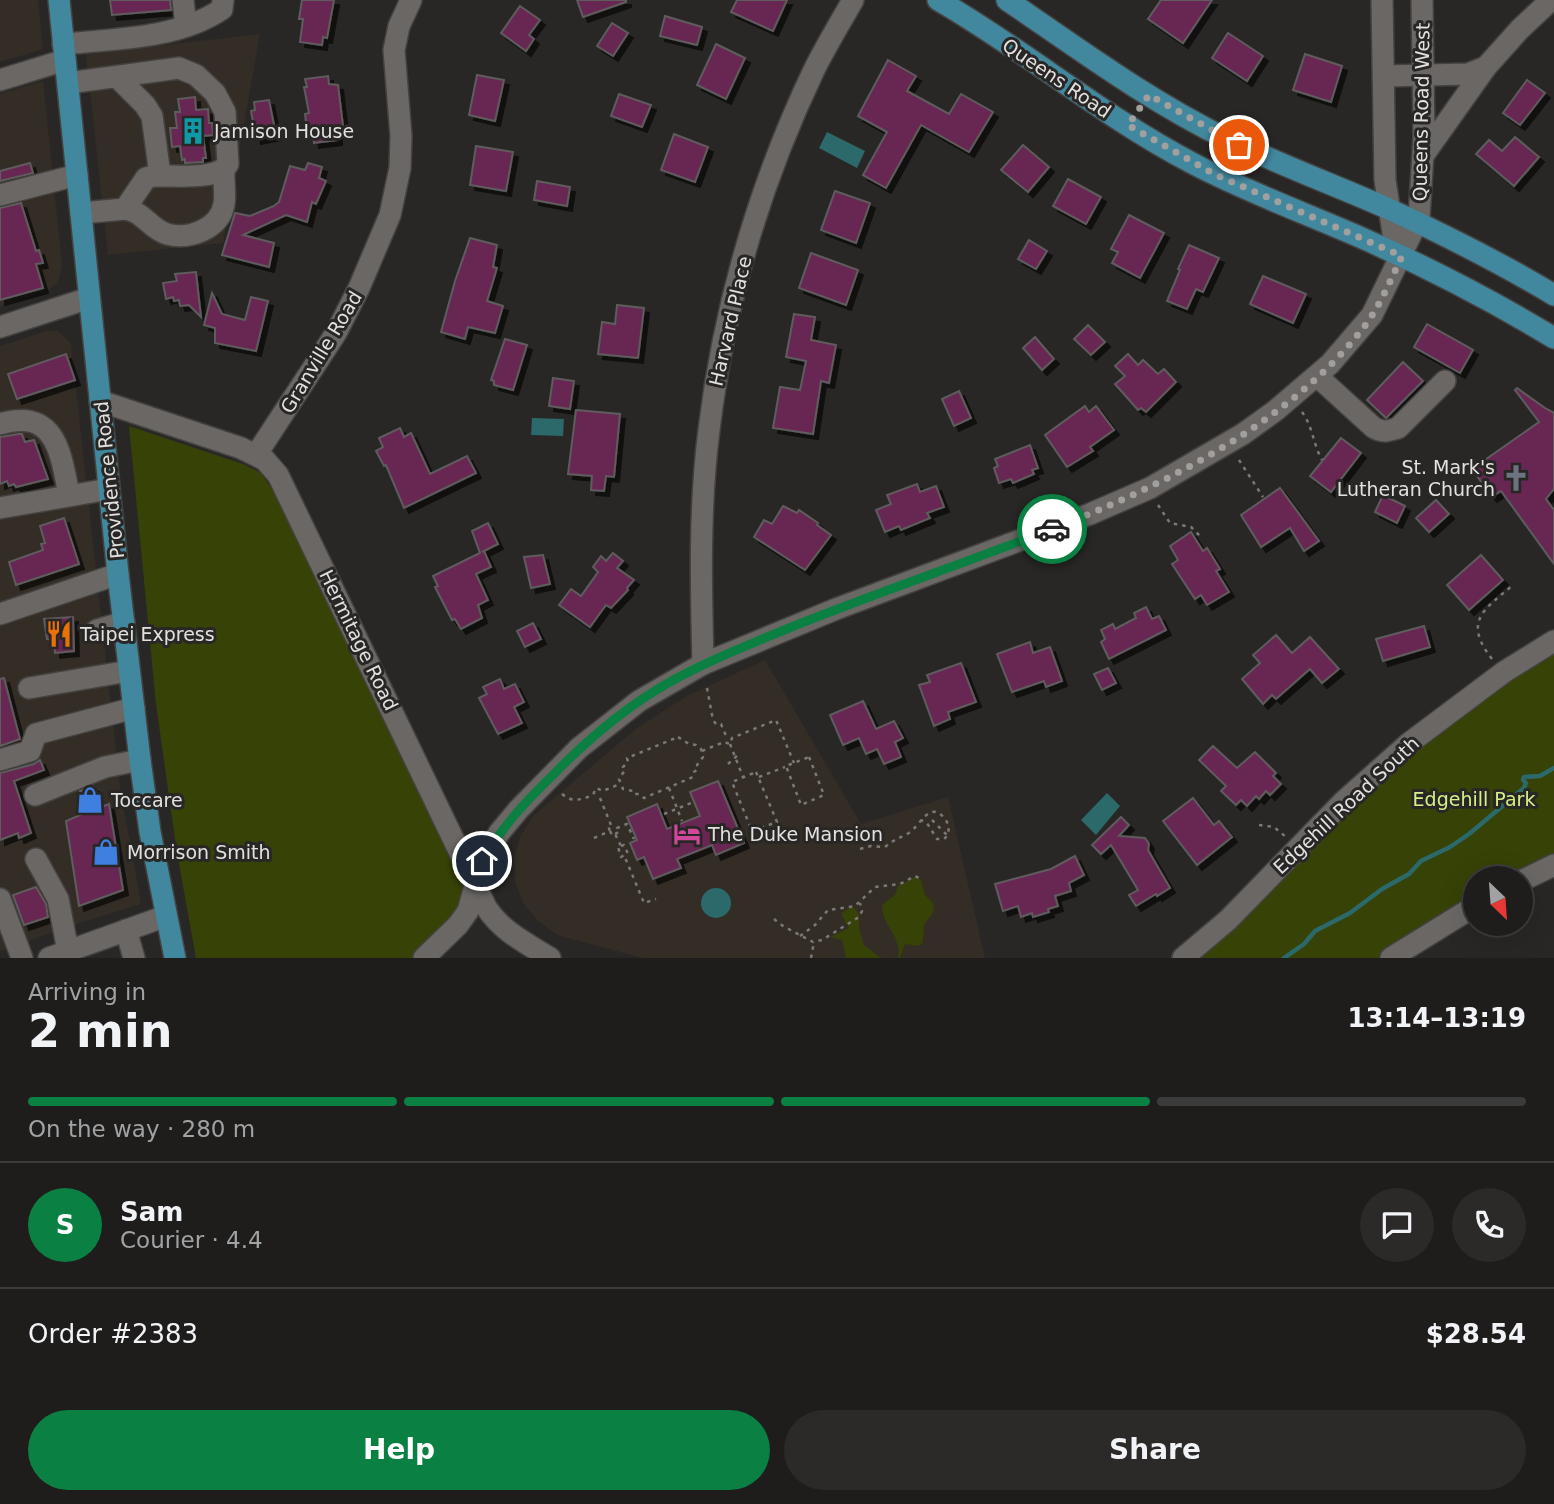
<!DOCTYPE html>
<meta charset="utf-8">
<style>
:root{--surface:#1f1d1c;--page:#2c2a29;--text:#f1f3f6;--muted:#a1a2a3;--line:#3c3b3b;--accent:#0b8043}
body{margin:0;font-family:"DejaVu Sans",sans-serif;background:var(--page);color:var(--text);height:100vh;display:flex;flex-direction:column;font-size:26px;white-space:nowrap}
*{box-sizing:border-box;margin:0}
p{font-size:23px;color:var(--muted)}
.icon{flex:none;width:38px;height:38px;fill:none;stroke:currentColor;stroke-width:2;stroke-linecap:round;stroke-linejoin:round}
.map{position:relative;height:958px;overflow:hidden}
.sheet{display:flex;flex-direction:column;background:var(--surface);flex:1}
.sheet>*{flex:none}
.needle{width:46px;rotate:155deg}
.buttons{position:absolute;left:1463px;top:866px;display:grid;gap:14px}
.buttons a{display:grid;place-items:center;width:70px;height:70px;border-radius:50%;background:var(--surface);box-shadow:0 7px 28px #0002,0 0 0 2px var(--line);font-size:35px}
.pin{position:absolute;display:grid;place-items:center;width:60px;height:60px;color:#fff;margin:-30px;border:4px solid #fff;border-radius:50%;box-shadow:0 2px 7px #0007}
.courier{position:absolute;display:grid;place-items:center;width:70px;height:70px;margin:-35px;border:5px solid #0b8043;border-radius:50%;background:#fff;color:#222;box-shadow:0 2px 9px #0007}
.summary em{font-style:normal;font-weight:600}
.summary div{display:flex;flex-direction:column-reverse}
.summary{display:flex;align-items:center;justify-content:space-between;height:119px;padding:0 28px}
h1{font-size:46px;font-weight:600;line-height:52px}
.bar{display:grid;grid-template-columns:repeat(4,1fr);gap:10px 7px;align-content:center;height:84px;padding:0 28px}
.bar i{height:9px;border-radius:5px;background:var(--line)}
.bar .current{background:var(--accent)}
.bar p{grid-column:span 4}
.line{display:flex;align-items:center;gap:18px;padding:0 28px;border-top:2px solid var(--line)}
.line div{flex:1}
.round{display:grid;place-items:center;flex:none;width:74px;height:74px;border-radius:37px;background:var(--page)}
.cta{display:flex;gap:14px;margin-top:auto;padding:14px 28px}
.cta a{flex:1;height:80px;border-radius:42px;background:var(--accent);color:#fff;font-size:28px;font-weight:600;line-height:80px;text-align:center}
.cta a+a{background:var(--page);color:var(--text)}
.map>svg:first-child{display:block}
</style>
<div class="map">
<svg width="1554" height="958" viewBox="0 0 1554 958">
<defs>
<filter id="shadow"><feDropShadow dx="5" dy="5" stdDeviation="0" flood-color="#0009"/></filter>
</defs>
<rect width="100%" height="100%" fill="#292725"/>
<g fill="#332d26">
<polygon points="0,0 38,0 43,49 0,62"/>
<polygon points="260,34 223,243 108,255 86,54"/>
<polygon points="43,81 62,265 58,282 48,290 0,307 0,94"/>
<polygon points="46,331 58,331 71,344 120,788 141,904 70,926 0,951 0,346"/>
<polygon points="765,660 861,824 948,797 985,958 643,958 557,935 538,921 523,903 515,881 514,857 521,835 534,815 637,728 687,696"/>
</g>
<g fill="#364206">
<polygon points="129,426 243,464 261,473 273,491 463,881 465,906 419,958 196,958 177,853 156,704"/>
<polygon points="1554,649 1554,858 1512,878 1475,878 1475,899 1378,958 1194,958 1329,825 1423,739"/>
<path d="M915,877L921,880L925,895L934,904L933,912L924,925L923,942L919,946L905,944L900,958H898C903,938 881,924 882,905L895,895L898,886Z"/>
<polygon points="850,907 854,908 859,914 859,928 864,945 881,958 846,958 842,940 830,937 849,928 841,914"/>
</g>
<g fill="#2b696a">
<polygon points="827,132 865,151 857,168 819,148"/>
<polygon points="532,418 564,419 563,436 531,435"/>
<polygon points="1107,793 1120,806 1096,835 1081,820"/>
<circle cx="716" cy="903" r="15"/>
</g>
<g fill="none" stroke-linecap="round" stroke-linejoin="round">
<polyline stroke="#2b696a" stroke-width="4.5" points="1284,958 1304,944 1315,931 1350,913 1382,889 1409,874 1421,861 1450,847 1469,834 1524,788 1526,783 1523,780 1524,777 1540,776 1554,768"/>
</g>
<g fill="#682852" stroke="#5e5b5d" stroke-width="2" filter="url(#shadow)">
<polygon points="110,0 170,0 171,10 112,15"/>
<polygon points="302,0 334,0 327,38 323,37 322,45 300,42 303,19 299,19"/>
<polygon points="577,0 626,0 626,2 583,17"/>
<polygon points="737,0 787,0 773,31 731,12"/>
<polygon points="1161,0 1212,0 1183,43 1148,19"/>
<polygon points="520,6 540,20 529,35 534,39 526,51 501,33"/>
<polygon points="665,16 702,27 697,45 660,36"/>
<polygon points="612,23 628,33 613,56 597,46"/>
<polygon points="1228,33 1263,56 1247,81 1212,58"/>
<polygon points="716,44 745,58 726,99 697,85"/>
<polygon points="1305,54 1342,66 1331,102 1293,90"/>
<polygon points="888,60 916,76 907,91 949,114 961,94 993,112 969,152 921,125 886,188 863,175 887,132 858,116"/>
<polygon points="477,75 504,80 495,121 469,115"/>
<polygon points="328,76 329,84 338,85 343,126 337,127 337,140 314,143 312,131 307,131 305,114 309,113 304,87 307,87 305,79"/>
<polygon points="1527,80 1545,93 1520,125 1503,113"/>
<polygon points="619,94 651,105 642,127 611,116"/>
<polygon points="195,97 196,110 208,109 209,123 212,123 213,135 203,136 206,158 203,158 203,162 185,163 185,159 182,160 180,146 172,147 170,128 177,128 175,112 180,112 178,99"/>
<polygon points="269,100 276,135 256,139 251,111 255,110 254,102"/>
<polygon points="674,134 708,147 695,182 661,170"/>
<polygon points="1515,137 1539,157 1514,186 1476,154 1489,140 1502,151"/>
<polygon points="1023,145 1049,167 1028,192 1001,170"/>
<polygon points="476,146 513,152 506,191 470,185"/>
<polygon points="30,163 33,173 0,181 0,171"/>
<polygon points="308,163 322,167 319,178 326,181 316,204 312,202 307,222 286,215 243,235 274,243 269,267 222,255 235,213 250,216 274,206 279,202 290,166 305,170"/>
<polygon points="1068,179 1101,197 1086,224 1053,206"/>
<polygon points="537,181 570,187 567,206 534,200"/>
<polygon points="835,191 870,203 856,243 821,230"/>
<polygon points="21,203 36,251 39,250 43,263 36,264 43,288 0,300 0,208"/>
<polygon points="1129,215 1164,233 1140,278 1112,263 1118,252 1111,249"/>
<polygon points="470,238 497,245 493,267 497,268 487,301 503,306 495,333 468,327 465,339 441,332 455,281"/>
<polygon points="1029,240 1047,251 1036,269 1018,259"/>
<polygon points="1189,245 1219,258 1203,292 1196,289 1187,309 1167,301 1180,270 1178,269"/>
<polygon points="811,253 858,270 846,305 799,288"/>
<polygon points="196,272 201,317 189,305 180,306 179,300 174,301 173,297 166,299 163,283 177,281 175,274"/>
<polygon points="1263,276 1306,294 1293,323 1250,304"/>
<polygon points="212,293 222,314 245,320 251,297 268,301 256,351 215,343 215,328 204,325"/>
<polygon points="617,305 644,308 638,358 598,354 602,322 615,324"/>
<polygon points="794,314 815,317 811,340 836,345 829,383 821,381 813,434 773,428 780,387 800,390 806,361 786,357"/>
<polygon points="1427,324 1473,350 1460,373 1414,347"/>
<polygon points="1088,325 1105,342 1091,355 1074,339"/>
<polygon points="1035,337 1054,359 1042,370 1023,348"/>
<polygon points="505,339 527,345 513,390 494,385 494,381 491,380"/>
<polygon points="66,354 75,380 17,399 8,374"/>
<polygon points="1128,354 1138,365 1143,360 1158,374 1164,369 1176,382 1146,412 1141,408 1138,410 1115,384 1125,376 1115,366"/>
<polygon points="1403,362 1423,381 1386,418 1367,400"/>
<polygon points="553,378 574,381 570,409 549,406"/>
<polygon points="1517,388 1545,408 1554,413 1554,489 1546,499 1554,510 1554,564 1501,491 1492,497 1472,469 1539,422 1515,390"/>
<polygon points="959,391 971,418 954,426 942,399"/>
<polygon points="1085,406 1089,412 1096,406 1114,430 1090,447 1093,451 1067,467 1045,435"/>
<polygon points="576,410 620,414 614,477 606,476 604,491 591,490 592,476 568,474"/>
<polygon points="400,428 404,437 411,433 430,474 467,456 476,473 404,508 386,465 384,466 376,451 383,447 379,438"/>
<polygon points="19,434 22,434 25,442 34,440 48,479 16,487 14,484 9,486 7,481 0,484 0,437"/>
<polygon points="1341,438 1361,453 1331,492 1310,476"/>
<polygon points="1030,445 1038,468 1032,470 1034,474 1013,483 1011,479 999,483 994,468 998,466 995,459"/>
<polygon points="917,484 920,492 936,486 944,507 927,513 930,518 901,530 899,526 885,532 876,510 891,504 887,495"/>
<polygon points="1280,488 1319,541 1304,551 1290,528 1261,547 1241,515"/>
<polygon points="1383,495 1405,506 1397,523 1375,512"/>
<polygon points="1436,500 1449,514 1429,532 1416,518"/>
<polygon points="783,506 797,513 799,510 818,523 817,525 831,535 805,570 754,537 764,520 772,524"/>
<polygon points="64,518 79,564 16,585 9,562 43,550 41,544 45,543 40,526"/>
<polygon points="488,523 498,544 482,552 484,551 491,567 476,574 488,600 478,605 482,618 461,629 455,619 452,620 435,587 438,586 433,576 480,553 472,531"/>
<polygon points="1191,532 1203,551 1207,548 1220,569 1216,571 1229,592 1207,605 1201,595 1195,599 1172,564 1178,560 1170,546"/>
<polygon points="613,553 623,561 617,568 634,580 627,588 628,590 611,608 606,605 590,627 559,605 571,589 581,596 598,572 593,567 601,556 606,561"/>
<polygon points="543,555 550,584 531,588 524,557"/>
<polygon points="1481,555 1503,580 1469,610 1447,585"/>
<polygon points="1146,607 1152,619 1159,616 1166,630 1109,659 1101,642 1105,639 1101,630 1113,624 1115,629 1136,618 1134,613"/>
<polygon points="73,617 74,651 55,653 54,640 47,639 44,619"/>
<polygon points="533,623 541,639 525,647 517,631"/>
<polygon points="1424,626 1430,647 1383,661 1376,639"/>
<polygon points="1276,635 1292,653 1310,637 1339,669 1322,683 1310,669 1276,699 1272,695 1263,704 1242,679 1260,663 1253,655"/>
<polygon points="1030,642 1033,653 1050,647 1062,681 1046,687 1044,681 1012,692 997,654"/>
<polygon points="961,663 976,702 948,712 950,719 934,726 919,685 930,682 927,675"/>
<polygon points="1108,668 1116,683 1102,690 1094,674"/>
<polygon points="4,678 20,739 0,746 0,679"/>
<polygon points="500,679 504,689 515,684 524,702 514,707 522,723 498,734 479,698 487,694 483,687"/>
<polygon points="863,701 876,729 894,721 903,738 895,742 901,757 884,764 877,749 866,754 859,738 843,745 830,715"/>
<polygon points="1213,746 1237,768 1255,752 1276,773 1273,776 1281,784 1270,795 1266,791 1259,799 1256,796 1247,806 1241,800 1236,805 1221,791 1226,786 1199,760"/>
<polygon points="40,760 44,770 14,781 31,833 19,838 18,833 0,840 0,773 34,764"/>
<polygon points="718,781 744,843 716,855 712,845 677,859 681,868 653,879 644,857 637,860 630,843 637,840 627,817 657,804 667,829 700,816 690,792"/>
<polygon points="94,787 99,808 109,804 123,890 79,906 66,821 85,813 80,791"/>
<polygon points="1193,798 1214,825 1219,821 1232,837 1197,865 1163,821"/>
<polygon points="1121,817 1129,825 1119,836 1145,838 1149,844 1148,850 1170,888 1157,896 1156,894 1136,906 1129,895 1138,890 1111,845 1101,854 1092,845"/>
<polygon points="1075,856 1084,875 1069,883 1071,891 1055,896 1058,906 1048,909 1049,912 1033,917 1032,913 1021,917 1018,906 1003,911 995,884 1051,869"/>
<polygon points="36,887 46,904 48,917 24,925 13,895"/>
</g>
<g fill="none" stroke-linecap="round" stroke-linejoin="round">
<defs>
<g id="minor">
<polyline points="183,0 186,26"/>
<polyline points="1382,0 1385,180 1393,233 1402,256"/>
<path d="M63,44C115,39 178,39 222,9L223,0"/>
<polyline points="1486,67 1520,29 1551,0"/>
<polyline points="1385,76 1468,74 1486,67 1425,153"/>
<polyline points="118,78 145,105 152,116 160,175"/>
<polyline points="0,80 65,60"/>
<path d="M68,83L179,68L196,75L215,93L225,112L228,164C217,181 173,175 154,176L146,178L125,209L81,213"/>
<polyline points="0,195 77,175"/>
<path d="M125,209C143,211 150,229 167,234C189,240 220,229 224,204C226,194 223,181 224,171"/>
<polyline points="0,327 89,298"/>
<path d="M1317,376L1373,427C1382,433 1388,431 1398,428L1445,381"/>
<path d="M100,401L241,448L265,460L278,475L486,907C501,931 526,943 550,958"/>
<path d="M0,424C56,407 61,454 69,495"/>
<polyline points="256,455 336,333 359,288 390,215 400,168 401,136 394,50 399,26 411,0"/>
<polyline points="0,508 109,489"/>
<polyline points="0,614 118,574"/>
<polyline points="97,630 124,622"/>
<path d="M703,664C701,587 699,507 709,430C724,306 760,183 814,70C826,46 840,23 853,0"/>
<polyline points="29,688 129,671"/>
<polyline points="0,760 30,751 36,734 134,708"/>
<polyline points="35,795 105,767 140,760"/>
<polyline points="36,859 58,899 68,951"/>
<polyline points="1521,881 1554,865"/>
<polyline points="0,899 22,958"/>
<polyline points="126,930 134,958"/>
<polyline points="49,958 166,916"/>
<polyline points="424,958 458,925 468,911 482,861 499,833 519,809 579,748 639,701 703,664 836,609 1090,514 1150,488 1243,434 1275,411 1330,364 1372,315 1419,218 1424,137 1422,0"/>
<polyline points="1183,958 1228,920 1344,801 1408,744 1504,672 1554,641"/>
<polyline points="1391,958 1475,906"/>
</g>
<g id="major">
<polyline points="59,0 118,574 140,760 150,832 175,958"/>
<path d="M938,0C1025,50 1102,116 1192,163C1247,192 1305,213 1362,238C1427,267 1493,301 1554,338"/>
<path d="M1007,0C1079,49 1149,101 1227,139C1280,165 1335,185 1389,209C1445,235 1501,263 1554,295"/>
</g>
</defs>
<use href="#minor" stroke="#444240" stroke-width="24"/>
<use href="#major" stroke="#444240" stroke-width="24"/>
<g stroke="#7b7977" stroke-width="2.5" stroke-dasharray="3.5 5" stroke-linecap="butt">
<path d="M1302,412C1313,427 1313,444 1322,460"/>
<polyline points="1239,460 1263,497"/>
<polyline points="1158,505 1170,523 1191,527 1202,538"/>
<path d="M1492,659C1463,622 1483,610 1512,586"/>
<polyline points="707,688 713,720 716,724 721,724 726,736"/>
<polygon points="678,737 689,744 696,745 701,749 703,757 697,765 698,769 694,772 693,777 644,798 639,794 634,794 633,791 623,789 619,779 625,770 623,767 628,762 627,758"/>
<polyline points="730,744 743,777"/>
<polyline points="702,751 724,742 730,744 732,738 776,720 794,763"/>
<polygon points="809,757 824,795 801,805 786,766"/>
<polyline points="728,764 739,754"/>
<polygon points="756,772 777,822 752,831 732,782"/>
<polyline points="759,777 785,767"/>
<polyline points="669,788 682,821"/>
<path d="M562,794C573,803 580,800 593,795L596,788L603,791L620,784"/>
<polyline points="600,798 611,825 608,826 610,831"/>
<polyline points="664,814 691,803"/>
<polyline points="932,820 948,836"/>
<polyline points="1259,825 1274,827 1286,837"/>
<polyline points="610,831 612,835 615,834 621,846 618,847 621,857 624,855 644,903 656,899"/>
<polyline points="615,834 619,832 617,828 627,824 634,839"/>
<polyline points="594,838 610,831"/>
<polyline points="621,846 624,845 628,854 624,855"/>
<path d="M860,849L871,846L885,847C893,840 900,838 909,833C920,826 930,799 945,819C949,824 949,829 948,835L944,839H937L927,823L921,820"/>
<polyline points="774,919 783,926 813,942 822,940 859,917 862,911 860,903"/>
<polyline points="800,936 815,925 828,910 855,906 875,887 900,884 915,876 921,879"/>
<polyline points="811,958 814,942"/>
</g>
<use href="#minor" stroke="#6a6765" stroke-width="21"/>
<use href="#major" stroke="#41889f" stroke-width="21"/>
</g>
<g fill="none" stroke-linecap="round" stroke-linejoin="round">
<path stroke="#a2a09f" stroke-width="7" stroke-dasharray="0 12.6" d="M1052,529C1163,486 1290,423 1364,327C1380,306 1390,281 1402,256L1214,174L1128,125L1149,95L1239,145"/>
<path stroke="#0b8043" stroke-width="9" d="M482,861C502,827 525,802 553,775C587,740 626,707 668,683C707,661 748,645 789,628C876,593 965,563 1052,529"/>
</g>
<defs>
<symbol id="building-bare" viewBox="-9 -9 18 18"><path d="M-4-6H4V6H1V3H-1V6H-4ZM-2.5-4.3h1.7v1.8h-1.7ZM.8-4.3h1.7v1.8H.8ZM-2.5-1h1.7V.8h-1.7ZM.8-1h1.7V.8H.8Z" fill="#0f9aa8" stroke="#292725" stroke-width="2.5" paint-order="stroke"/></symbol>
<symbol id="church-bare" viewBox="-9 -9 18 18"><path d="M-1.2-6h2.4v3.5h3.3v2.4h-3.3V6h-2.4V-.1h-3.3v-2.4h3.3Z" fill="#6b7280" stroke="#292725" stroke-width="2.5" paint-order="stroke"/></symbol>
<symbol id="restaurant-bare" viewBox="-9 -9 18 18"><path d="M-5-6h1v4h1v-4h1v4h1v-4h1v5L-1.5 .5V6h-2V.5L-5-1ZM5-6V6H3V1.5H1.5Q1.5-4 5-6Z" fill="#e8710a" stroke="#292725" stroke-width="2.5" paint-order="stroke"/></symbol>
<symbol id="shop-bare" viewBox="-9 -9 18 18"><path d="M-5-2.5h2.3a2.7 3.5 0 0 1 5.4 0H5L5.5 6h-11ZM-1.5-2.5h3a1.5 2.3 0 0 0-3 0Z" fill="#3f7fe0" stroke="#292725" stroke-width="2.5" paint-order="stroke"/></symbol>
<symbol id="hotel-bare" viewBox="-9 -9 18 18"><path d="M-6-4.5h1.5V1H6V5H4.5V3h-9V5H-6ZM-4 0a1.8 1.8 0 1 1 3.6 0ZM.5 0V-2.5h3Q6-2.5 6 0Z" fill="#d1479c" stroke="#292725" stroke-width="2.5" paint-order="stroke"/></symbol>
</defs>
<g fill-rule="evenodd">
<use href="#building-bare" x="174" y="112" width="38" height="38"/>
<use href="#church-bare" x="1497" y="459" width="38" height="38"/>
<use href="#restaurant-bare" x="40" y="615" width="38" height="38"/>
<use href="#shop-bare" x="71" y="781" width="38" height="38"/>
<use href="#hotel-bare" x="668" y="815" width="38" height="38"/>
<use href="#shop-bare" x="87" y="833" width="38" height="38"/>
</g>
<g text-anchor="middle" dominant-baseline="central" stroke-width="6" stroke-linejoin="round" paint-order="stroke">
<g font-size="19" fill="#e3e1e0" stroke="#292725">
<text transform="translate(1057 78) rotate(34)">Queens Road</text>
<text transform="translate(1421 112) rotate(-89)">Queens Road West</text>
<text transform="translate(730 321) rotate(-77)">Harvard Place</text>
<text transform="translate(321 352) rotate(-59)">Granville Road</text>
<text transform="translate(109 480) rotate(-96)">Providence Road</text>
<text transform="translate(359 640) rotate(64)">Hermitage Road</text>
<text transform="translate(1346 805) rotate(-43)">Edgehill Road South</text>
</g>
<g font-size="19" fill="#e3e1e0" stroke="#292725" text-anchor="start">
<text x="214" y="131">Jamison House</text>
<text x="1495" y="467" text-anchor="end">St. Mark's<tspan x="1495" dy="22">Lutheran Church</tspan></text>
<text x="80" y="634">Taipei Express</text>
<text x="111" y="800">Toccare</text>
<text x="708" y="834">The Duke Mansion</text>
<text x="127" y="852">Morrison Smith</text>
</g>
<g font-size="19" fill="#d4f086" stroke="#292725">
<text x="1474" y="799">Edgehill Park</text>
</g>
</g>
</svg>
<div class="buttons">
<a><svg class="needle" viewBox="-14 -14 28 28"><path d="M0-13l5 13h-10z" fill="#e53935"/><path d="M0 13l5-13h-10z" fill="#a1a2a3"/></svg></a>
</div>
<div class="pin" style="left:1239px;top:145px;background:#ea580c"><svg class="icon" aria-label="bag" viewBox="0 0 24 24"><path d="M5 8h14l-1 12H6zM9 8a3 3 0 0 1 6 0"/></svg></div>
<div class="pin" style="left:482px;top:861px;background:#1f2937"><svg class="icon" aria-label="home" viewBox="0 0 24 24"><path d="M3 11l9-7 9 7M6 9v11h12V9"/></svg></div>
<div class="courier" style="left:1052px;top:529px"><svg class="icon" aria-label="car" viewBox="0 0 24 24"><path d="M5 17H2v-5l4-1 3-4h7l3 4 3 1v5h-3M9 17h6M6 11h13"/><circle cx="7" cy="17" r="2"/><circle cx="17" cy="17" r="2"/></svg></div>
</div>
<section class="sheet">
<div class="summary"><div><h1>2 min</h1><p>Arriving in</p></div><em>13:14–13:19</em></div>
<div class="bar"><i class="current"></i><i class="current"></i><i class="current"></i><i></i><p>On the way · 280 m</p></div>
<div class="line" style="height:126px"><b class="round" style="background:var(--accent);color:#fff">S</b><div><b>Sam</b><p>Courier · 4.4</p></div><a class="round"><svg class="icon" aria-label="chat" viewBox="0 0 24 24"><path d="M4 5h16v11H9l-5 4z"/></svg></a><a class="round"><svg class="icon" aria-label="phone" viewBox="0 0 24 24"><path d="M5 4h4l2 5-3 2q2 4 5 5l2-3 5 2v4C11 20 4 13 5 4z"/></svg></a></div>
<div class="line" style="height:91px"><div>Order #2383</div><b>$28.54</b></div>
<div class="cta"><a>Help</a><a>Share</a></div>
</section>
